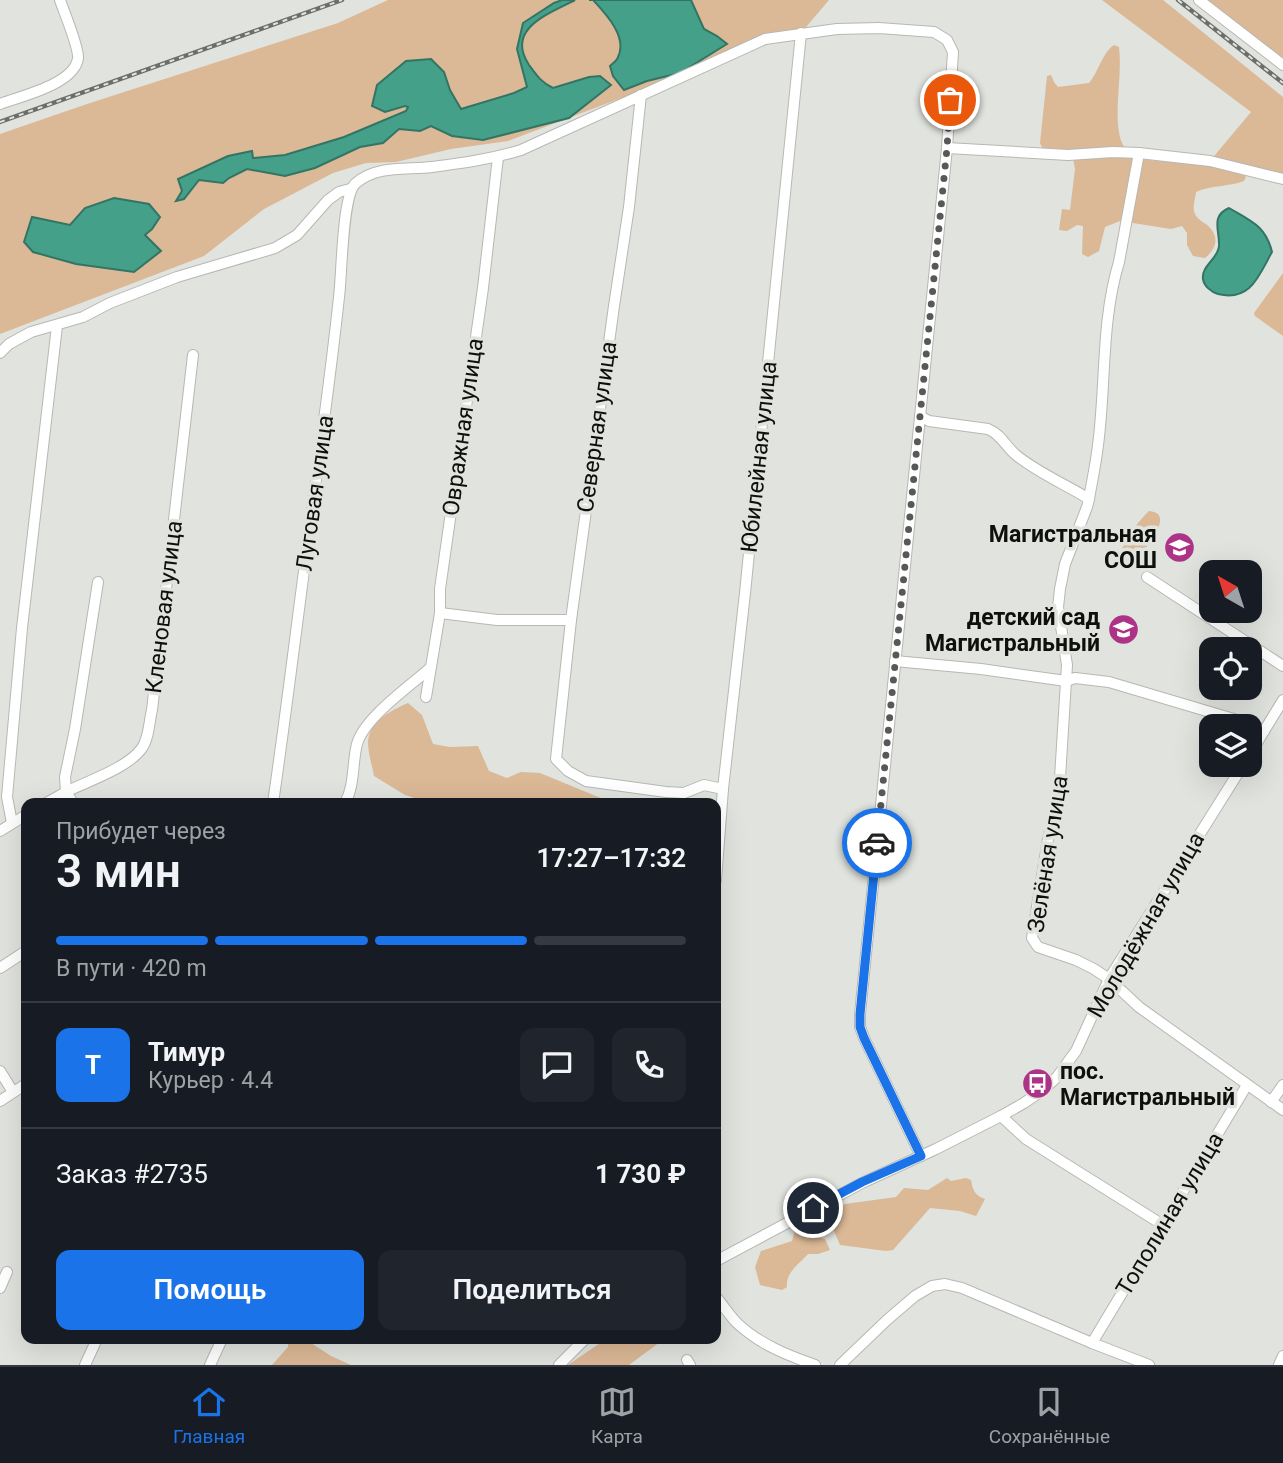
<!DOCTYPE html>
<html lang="ru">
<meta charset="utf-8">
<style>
:root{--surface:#171b24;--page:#20242c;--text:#f1f3f6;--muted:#9ea1a6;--line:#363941;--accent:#1a73e8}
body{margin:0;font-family:Roboto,sans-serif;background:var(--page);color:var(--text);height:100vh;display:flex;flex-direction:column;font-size:26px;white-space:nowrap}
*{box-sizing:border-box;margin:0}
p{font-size:23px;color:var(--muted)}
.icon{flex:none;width:38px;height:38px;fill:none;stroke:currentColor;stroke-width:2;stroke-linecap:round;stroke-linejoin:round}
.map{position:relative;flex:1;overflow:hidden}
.sheet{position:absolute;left:21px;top:798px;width:700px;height:546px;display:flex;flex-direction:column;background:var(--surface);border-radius:14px;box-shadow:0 7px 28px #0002}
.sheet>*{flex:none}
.needle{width:46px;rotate:321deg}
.tools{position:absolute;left:1199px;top:560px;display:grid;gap:14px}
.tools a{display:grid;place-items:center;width:63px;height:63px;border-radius:14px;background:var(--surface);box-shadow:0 7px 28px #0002;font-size:35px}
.pin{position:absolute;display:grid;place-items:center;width:60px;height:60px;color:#fff;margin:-30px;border:4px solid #fff;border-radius:50%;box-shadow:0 2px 7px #0007}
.courier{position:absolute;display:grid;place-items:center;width:70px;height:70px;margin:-35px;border:5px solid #1a73e8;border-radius:50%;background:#fff;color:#222;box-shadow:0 2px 9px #0007}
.headline em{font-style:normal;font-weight:600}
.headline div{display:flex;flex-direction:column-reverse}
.headline{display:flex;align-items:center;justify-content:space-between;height:119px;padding:0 35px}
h1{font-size:46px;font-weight:600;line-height:52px}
.bar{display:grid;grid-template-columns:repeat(4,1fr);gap:10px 7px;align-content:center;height:84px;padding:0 35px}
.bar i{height:9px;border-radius:5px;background:var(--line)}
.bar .active{background:var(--accent)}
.bar p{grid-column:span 4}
.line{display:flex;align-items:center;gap:18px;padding:0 35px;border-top:2px solid var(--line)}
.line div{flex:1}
.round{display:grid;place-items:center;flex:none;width:74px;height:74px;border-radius:14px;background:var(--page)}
.action{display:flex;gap:14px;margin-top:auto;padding:14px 35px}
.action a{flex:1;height:80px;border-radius:14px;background:var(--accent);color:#fff;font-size:28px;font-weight:600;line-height:80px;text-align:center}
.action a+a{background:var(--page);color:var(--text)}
.menu{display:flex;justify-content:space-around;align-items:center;height:98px;border-top:2px solid var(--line);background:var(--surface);font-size:19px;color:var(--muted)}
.menu a{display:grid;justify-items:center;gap:4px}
.menu .active{color:var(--accent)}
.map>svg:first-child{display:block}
</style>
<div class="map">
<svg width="1283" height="1365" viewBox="0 0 1283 1365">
<rect width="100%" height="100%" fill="#e1e3de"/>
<g fill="#dbb896">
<polygon points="388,0 829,0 801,33 765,39 637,92 508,141 451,149 396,162 366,163 333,173 264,209 204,256 0,334 0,134 87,104 338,23"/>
<polygon points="1102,0 1163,0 1283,97 1283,179 1210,161 1251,112"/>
<polygon points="1197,0 1283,0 1283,68"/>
<path d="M1114,45L1119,47C1122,73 1116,98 1118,124C1119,135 1121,147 1130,153C1145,165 1180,160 1200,163C1214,165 1229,169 1243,173L1246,177L1244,181C1228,187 1211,185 1196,192C1195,200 1192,208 1195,214C1198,221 1207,223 1211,229C1220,240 1214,251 1205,258L1193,256L1187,245V233L1182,226L1171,229L1120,221L1105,227L1099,251L1088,257L1082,254L1083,226L1077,225L1067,231L1059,230L1062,209L1070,210L1075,169L1073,158L1043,149L1040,143L1047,76L1051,75L1054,82L1058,87L1089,83C1099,71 1102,53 1114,45Z"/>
<polygon points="1283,273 1283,336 1255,316 1254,313"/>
<path d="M1149,511C1173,513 1152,539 1145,549C1141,556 1134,569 1126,566C1121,564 1120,562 1120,558C1120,545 1140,519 1149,511Z"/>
<path d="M408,703L422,715L433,744L450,747L478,746L489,771L507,778L521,772L540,773L613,803H430L405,795L374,776C372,765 368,753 368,742C369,721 392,710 408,703Z"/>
<path d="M947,1178L951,1181L966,1178L971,1180C973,1190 974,1195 985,1199L976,1216L960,1211L930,1208L893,1250L886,1251L840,1245L833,1229L821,1230L813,1224L845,1204L896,1197L904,1188L928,1190Z"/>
<path d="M795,1230L825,1239L830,1250L818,1254H808C799,1264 785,1273 787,1287L782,1290L760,1285L755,1267L761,1251L792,1241Z"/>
<polygon points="288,1339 305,1339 331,1356 351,1365 272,1365 288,1347"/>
<polygon points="606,1339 664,1339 629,1365 568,1365"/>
</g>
<g fill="#44a089" stroke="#347464" stroke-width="2">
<path d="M562,0H575C548,14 505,29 529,65C537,76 541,82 553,88L589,77L600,76L611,85L569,118L483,140L452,136L431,126L420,131L399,129L383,143L360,147L315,168L285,176L247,169L229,178L223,183L199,180L184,199L176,201L182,191L178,179L228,156L252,151L253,158L285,155L344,137L406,111L408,107L405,106L385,112L372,106L377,85L406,61L431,59L444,72L450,90L461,109L514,93L527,87L517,49L523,23L554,3Z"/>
<path d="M589,0H691L704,29L717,36L727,44L680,73L647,81L624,90L613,76L610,66C613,63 617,61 618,57C628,37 606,14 593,0Z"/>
<polygon points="114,198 149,204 160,217 152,229 145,235 161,251 134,272 76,264 33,252 24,242 32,217 70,225 85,208"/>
<path d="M1229,208C1251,221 1266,226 1272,252C1259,275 1251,302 1218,294C1211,292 1204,286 1203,279C1201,266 1218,259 1219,246C1220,231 1210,216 1229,208Z"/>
</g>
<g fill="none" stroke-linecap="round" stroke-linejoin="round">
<defs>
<g id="minor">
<polyline points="1199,0 1283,65"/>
<polyline points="641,95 629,207 614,306 571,620 556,759 568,771 586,781 666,792 684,793 704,785 723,789"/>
<path d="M0,104C21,96 75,84 78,58C79,47 64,12 60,0"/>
<polyline points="947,148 1068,155 1113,152 1139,153 1210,161 1283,179"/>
<path d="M1139,153L1119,262C1101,321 1106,385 1098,445C1096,463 1092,481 1089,499L1087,507L1065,564L1060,589L1058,607L1067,665L1059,794L1048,839L1032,938L1038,947L1076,960L1094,969L1109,979L1139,1007L1283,1110"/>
<polyline points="0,353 9,344 31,332 83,317 110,303 177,277 275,248 297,235 328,200 339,192 350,189"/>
<path d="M920,416L929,421L988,429C1002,435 1005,446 1016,455C1038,473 1065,484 1089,499"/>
<polyline points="1147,577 1283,666"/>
<polyline points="440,613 497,620 571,620"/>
<polyline points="895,661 981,669 1066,681 1075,678 1109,682 1237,720 1264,731"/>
<polyline points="426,697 440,613 440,589 483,288 498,157"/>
<polyline points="1250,754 1283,700"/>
<path d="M46,803C54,799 62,794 70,790C91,780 129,767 142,748C149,738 149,722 152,710L193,355"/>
<polyline points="73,803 66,792 65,777 75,729 98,582"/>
<path d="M273,803C285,721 295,638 306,556C317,469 330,383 339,297C342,275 342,194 356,183C377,165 406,170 432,167C462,163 492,159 521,150L765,39L837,29L879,28L934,32L947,40L953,52L947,148L860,1014V1027L864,1038L921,1156"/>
<path d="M345,803C355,785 352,763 357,744C364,718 409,687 429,669"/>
<polyline points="12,823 7,797 22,628 57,326"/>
<polyline points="0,831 26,815"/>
<polyline points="716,880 723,789 745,593 801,33"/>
<polyline points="0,968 26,951"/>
<polyline points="0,1071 13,1092"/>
<polyline points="0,1101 26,1084"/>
<polyline points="1271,1102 1283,1085"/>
<polyline points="1001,1116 1026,1139 1163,1225"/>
<polyline points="716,1261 862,1183 936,1149 1001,1116 1024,1103 1043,1090 1057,1077 1076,1051 1109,979 1243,765"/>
<polyline points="0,1288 7,1272"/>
<path d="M716,1297C723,1305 729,1315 737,1323C759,1344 787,1355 815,1365"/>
<polyline points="1092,1343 1247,1085"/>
<polyline points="687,1360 690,1365"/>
<polyline points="85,1365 97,1339"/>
<polyline points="210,1365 222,1339"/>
<polyline points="559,1365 585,1339"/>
<polyline points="840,1365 887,1320 915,1296 932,1286 945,1284 962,1288 1092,1343 1149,1365"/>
<polyline points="1279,1365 1283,1356"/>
</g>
</defs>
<use href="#minor" stroke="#b7b8b3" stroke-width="12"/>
<use href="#minor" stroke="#fff" stroke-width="10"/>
<defs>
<g id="rail">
<polyline points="1178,0 1283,83"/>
<polyline points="0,122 342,0"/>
</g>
</defs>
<use href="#rail" stroke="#6d6e6a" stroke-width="4.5"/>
<use href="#rail" stroke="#e1e3de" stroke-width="2" stroke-dasharray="5" stroke-linecap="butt"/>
</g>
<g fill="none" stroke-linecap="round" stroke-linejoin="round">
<polyline stroke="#585956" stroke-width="7" stroke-dasharray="0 12.6" points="877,843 947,148 950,100"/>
<polyline stroke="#1a73e8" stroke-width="9" points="813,1208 862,1182 921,1156 864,1038 860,1027 860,1014 877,843"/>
</g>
<defs>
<symbol id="school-disc" viewBox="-11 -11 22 22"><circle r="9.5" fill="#ad3387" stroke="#e1e3de"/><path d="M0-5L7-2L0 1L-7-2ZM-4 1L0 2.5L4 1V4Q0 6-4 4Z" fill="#fff"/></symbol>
<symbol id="bus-disc" viewBox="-11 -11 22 22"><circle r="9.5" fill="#ad3387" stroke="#e1e3de"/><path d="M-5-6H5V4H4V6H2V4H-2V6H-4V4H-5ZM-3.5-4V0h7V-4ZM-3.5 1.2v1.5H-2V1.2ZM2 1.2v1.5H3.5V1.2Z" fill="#fff"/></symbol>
</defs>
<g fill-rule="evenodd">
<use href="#school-disc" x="1162" y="530" width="35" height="35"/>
<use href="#school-disc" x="1106" y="612" width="35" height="35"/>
<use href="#bus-disc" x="1020" y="1066" width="35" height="35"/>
</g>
<g text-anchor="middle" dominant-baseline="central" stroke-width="7" stroke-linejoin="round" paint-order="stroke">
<g font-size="23" fill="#0f0f0d" stroke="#e1e3de">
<text transform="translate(463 427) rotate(-82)">Овражная улица</text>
<text transform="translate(597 427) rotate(-82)">Северная улица</text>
<text transform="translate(759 457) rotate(-84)">Юбилейная улица</text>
<text transform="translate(315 493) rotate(-82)">Луговая улица</text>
<text transform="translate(164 607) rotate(-83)">Кленовая улица</text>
<text transform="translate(1048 854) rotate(-81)">Зелёная улица</text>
<text transform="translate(1146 925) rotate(-60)">Молодёжная улица</text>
<text transform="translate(1170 1214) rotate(-59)">Тополиная улица</text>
</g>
<g font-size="23" font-weight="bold" fill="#0f0f0d" stroke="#e1e3de" text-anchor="end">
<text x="1157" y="534">Магистральная<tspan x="1157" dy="26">СОШ</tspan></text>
<text x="1100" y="617">детский сад<tspan x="1100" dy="26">Магистральный</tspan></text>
<text x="1060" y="1071" text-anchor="start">пос.<tspan x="1060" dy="26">Магистральный</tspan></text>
</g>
</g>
</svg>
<div class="tools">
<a><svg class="needle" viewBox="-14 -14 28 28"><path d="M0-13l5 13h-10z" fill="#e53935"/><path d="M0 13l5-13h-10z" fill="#9ea1a6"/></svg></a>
<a><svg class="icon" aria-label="locate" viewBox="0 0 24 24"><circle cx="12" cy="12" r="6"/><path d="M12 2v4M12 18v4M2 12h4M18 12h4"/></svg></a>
<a><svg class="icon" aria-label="layers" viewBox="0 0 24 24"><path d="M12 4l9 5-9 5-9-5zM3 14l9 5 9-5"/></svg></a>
</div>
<div class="pin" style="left:950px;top:100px;background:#ea580c"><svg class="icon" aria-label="bag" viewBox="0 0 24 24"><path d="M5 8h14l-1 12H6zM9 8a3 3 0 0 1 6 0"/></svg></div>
<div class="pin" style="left:813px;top:1208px;background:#1f2937"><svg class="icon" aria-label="home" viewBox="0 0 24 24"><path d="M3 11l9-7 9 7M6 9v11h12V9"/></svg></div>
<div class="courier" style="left:877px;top:843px"><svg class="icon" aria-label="car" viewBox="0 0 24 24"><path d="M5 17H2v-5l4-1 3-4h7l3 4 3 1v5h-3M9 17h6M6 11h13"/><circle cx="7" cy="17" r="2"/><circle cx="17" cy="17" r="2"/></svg></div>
<section class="sheet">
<div class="headline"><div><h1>3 мин</h1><p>Прибудет через</p></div><em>17:27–17:32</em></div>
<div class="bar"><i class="active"></i><i class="active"></i><i class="active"></i><i></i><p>В пути · 420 m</p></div>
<div class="line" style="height:126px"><b class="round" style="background:var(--accent);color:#fff">Т</b><div><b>Тимур</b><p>Курьер · 4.4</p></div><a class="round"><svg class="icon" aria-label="chat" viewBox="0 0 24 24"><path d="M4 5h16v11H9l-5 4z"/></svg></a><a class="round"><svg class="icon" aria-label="phone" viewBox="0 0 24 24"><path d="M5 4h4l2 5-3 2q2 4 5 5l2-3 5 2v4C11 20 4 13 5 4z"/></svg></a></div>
<div class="line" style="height:91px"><div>Заказ #2735</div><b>1 730 ₽</b></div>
<div class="action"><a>Помощь</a><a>Поделиться</a></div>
</section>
</div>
<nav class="menu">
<a class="active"><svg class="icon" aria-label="home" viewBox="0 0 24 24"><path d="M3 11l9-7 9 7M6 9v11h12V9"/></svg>Главная</a>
<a><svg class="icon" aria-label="map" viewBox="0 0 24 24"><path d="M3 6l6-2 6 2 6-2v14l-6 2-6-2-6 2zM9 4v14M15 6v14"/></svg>Карта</a>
<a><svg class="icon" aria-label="saved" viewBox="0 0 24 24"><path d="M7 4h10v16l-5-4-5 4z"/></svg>Сохранённые</a>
</nav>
